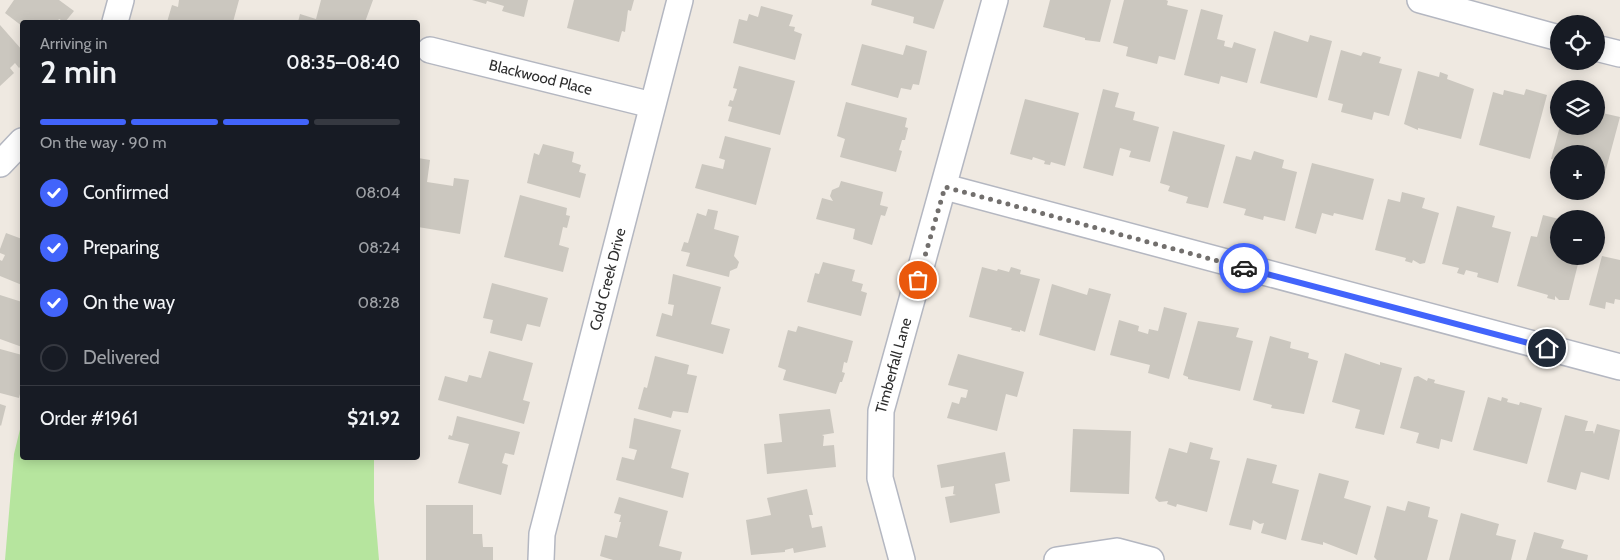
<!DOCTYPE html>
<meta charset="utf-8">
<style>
:root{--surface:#171b24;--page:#242831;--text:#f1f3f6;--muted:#9ea1a6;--line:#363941;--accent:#4264fb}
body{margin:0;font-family:Cabin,sans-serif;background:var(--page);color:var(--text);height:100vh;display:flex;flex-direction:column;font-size:19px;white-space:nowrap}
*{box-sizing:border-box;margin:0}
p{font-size:16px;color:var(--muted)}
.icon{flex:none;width:28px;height:28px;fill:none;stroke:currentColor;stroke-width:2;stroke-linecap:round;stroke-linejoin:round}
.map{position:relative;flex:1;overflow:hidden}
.side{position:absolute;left:20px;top:20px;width:400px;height:440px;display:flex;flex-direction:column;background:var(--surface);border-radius:5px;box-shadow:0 2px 12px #0003}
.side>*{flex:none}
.buttons{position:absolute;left:1550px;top:15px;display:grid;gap:10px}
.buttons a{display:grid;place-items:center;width:55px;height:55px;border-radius:50%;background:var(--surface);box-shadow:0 2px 12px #0003;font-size:25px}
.pin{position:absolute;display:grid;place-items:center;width:42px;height:42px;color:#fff;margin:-21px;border:2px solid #fff;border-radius:50%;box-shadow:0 1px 5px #0007}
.courier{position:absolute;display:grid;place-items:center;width:50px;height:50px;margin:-25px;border:4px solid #4264fb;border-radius:50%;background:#fff;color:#222;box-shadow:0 1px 6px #0007}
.headline em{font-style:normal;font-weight:600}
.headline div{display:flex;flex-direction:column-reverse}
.headline{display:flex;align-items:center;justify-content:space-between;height:85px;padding:0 20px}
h1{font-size:32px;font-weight:600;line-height:38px}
.bar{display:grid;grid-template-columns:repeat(4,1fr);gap:8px 5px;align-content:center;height:60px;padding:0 20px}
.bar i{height:6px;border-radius:4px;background:var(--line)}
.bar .selected{background:var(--accent)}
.bar p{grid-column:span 4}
.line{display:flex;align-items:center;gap:12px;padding:0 20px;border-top:1px solid var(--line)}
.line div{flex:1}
ol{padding:0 20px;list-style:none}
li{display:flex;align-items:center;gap:15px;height:55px}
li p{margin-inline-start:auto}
li .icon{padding:5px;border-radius:50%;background:var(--accent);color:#fff;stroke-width:4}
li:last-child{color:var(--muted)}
li i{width:28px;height:28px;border:2px solid var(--line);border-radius:50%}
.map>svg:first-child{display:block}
</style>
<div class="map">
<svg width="1620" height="560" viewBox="0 0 1620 560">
<rect width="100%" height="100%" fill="#efe9e1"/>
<polygon fill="#b6e59e" points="22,421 22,458 374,458 374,501 379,560 5,560 14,454"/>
<g fill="#cbc7bf">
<polygon points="14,0 59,0 74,11 65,22 59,19 57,22 22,22 22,26 5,13"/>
<polygon points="179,0 239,0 233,22 167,22 172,5 178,7"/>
<polygon points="321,0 373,0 365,22 298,22 300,14 316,19"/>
<polygon points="472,0 528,0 524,17 502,11 504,6 487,1 486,4"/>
<polygon points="574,0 634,0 631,11 628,10 625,32 622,31 619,42 567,28"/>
<polygon points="872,0 944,0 934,29 913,23 914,17 871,5"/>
<polygon points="1050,0 1111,0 1100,42 1085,40 1085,38 1043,27"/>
<polygon points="1124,0 1166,0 1168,1 1167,5 1188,10 1175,60 1159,56 1157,64 1126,56 1128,47 1113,43"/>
<polygon points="761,6 793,15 789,26 795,27 794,31 802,34 795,60 733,43 739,19 747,21 749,14 758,17"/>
<polygon points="1201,9 1223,15 1217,39 1225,41 1224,46 1232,48 1234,42 1256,49 1247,83 1221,76 1219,84 1184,75"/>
<polygon points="0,25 22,50 22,65 19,68 15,63 10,68 14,73 0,86"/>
<polygon points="1274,31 1308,42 1310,35 1332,41 1317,98 1260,83"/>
<polygon points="862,44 903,55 906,45 927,51 919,85 913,84 911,90 901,88 898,98 851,85"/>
<polygon points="1341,50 1361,56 1363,52 1381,57 1379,63 1402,69 1389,116 1374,112 1372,120 1341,112 1343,104 1328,100"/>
<polygon points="739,66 795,81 780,135 728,121 732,107 728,106 730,100 733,101 737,89 733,88"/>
<polygon points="1418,71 1439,77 1440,72 1448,75 1447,79 1474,89 1461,139 1418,128 1418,130 1404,124"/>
<polygon points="1103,89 1119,93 1115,107 1135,112 1133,120 1159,127 1150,162 1129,157 1131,151 1120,148 1113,176 1083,168"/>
<polygon points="1526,89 1547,95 1530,159 1479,145 1493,92 1503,95 1504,90 1524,95"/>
<polygon points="1025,99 1079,113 1065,166 1051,162 1050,165 1044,164 1045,161 1033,157 1032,160 1010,154"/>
<polygon points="846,102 907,118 905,127 908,128 905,140 902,140 899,150 902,151 896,172 840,157 845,139 837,136"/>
<polygon points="1598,112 1620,117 1605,173 1596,171 1596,154 1559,154 1559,161 1551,159 1560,126 1596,126"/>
<polygon points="1173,131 1225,145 1208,208 1186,203 1188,197 1168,191 1170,186 1160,183"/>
<polygon points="725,136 771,148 756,205 695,188 702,164 723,169 725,160 719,158"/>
<polygon points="543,144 574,152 572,162 581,165 579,172 586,174 580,198 527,183 534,153 539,155"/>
<polygon points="1254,151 1284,160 1282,168 1297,172 1285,221 1264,216 1263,220 1244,215 1246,209 1223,203 1236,156 1251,160"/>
<polygon points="418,158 430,160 427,182 453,186 454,178 469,180 460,234 418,227"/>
<polygon points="1312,163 1374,179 1363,220 1334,213 1333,216 1322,213 1316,234 1295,228"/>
<polygon points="841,181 883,192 880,205 888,207 885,216 881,215 872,245 853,239 855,229 816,219 822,198 833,201 830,196 832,190 839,187"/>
<polygon points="1402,192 1425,198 1422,208 1439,213 1425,263 1420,264 1413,260 1412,263 1405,261 1406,258 1375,250 1388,199 1400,202"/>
<polygon points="520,195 567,208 566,215 570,216 567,228 563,227 559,245 569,248 563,272 504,257"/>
<polygon points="1457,206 1495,216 1492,227 1511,232 1498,283 1477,277 1478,273 1466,270 1464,275 1457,273 1459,268 1442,264"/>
<polygon points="708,209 718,211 714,229 739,236 734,256 739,262 737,268 730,271 729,277 686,266 690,253 681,251 684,242 688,243 697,213 706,216"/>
<polygon points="1543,215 1559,219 1559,256 1580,256 1569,300 1559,300 1555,296 1555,300 1547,298 1548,295 1517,286 1531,236 1537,237"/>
<polygon points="6,233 22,239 22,285 0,276 0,260 2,261 5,255 0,253 0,249"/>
<polygon points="1602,256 1620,260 1620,300 1615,299 1614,304 1606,302 1605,309 1589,305"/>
<polygon points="823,262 855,270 852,281 863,284 861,291 867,293 861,316 807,302 815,273 819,274"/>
<polygon points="982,267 997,271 998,269 1009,272 1011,267 1021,270 1020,274 1040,279 1025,332 1020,330 1020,332 1011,330 1012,328 969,317"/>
<polygon points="673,274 721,287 711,324 730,329 723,354 656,336 662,313 672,316 674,305 668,304"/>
<polygon points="492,283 548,298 540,327 527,324 522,341 490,333 493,320 483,318"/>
<polygon points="1052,284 1087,295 1089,288 1111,294 1095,351 1039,335"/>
<polygon points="0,295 22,302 22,347 0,339"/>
<polygon points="1164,307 1187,313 1169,379 1148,373 1150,365 1110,355 1119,320 1139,326 1138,331 1148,334 1149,329 1158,331"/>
<polygon points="1198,321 1239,328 1236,337 1253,341 1240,391 1188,379 1188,377 1183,375"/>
<polygon points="798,326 853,341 847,363 844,362 842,372 845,373 842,382 840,382 836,394 783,380 786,370 778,367 788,330 796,332"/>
<polygon points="1270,336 1291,342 1290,348 1309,353 1308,358 1318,361 1304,414 1271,408 1272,405 1253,400"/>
<polygon points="0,349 22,355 22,386 19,398 0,393"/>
<polygon points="489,351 533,363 523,400 530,402 524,424 438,400 445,376 467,382 469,375 481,378"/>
<polygon points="1345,353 1380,365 1380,362 1402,368 1384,435 1355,428 1360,410 1332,402"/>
<polygon points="958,354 1024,372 1017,397 1006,394 997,431 947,418 952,402 959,404 961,397 966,398 968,390 948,385"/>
<polygon points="655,356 689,365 687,374 697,376 688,413 673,411 671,418 638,409 644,387 647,388"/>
<polygon points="1418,376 1427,381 1428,378 1435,380 1434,383 1465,391 1452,442 1441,439 1439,449 1416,443 1419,433 1400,428 1414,377"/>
<polygon points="1488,397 1501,401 1502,397 1508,399 1507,402 1519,405 1520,402 1542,408 1527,464 1473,450"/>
<polygon points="0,404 6,406 1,426 0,425"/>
<polygon points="830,409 834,433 822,435 824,436 823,446 834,445 836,467 767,474 764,444 782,442 779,414"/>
<polygon points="1565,415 1588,421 1585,431 1593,431 1594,434 1597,424 1620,430 1609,480 1581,472 1576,490 1547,482"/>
<polygon points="457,416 520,432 514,455 505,453 502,463 508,465 501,495 458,483 469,444 448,439 449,435 452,436"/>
<polygon points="634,418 681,430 671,468 689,473 683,498 616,480 622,457 634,460 637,450 629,448"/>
<polygon points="1073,429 1131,431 1129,494 1070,492"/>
<polygon points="1190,442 1213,448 1210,459 1220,461 1207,512 1177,504 1176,507 1167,504 1168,501 1159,502 1155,498 1169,448 1187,453"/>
<polygon points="1005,452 1010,481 995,484 1000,513 950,523 945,497 956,495 953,494 954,486 941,488 937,465"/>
<polygon points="1247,458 1277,465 1272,483 1299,490 1286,540 1261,533 1264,523 1260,524 1253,520 1251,530 1229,525"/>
<polygon points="1319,473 1349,481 1344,498 1371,506 1357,555 1323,542 1323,545 1301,540"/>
<polygon points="807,489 813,515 809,515 812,528 822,526 826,547 794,553 793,548 785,550 785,552 751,555 746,520 771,515 767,498"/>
<polygon points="619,497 668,511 659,546 682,552 680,560 613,560 600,556 605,535 617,538 621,522 619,522 621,515 614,513"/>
<polygon points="1408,501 1430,507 1428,517 1438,520 1427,560 1377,560 1374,557 1387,506 1405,511"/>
<polygon points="426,505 473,505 473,534 482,534 483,547 493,547 493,560 426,560"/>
<polygon points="1461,513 1499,524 1496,535 1516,540 1511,560 1449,560"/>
<polygon points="1534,532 1564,540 1561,548 1588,555 1587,560 1526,560"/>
</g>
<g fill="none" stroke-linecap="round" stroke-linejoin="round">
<defs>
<g id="minor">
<polyline points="1420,0 1559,38"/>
<polyline points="115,22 121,0"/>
<polyline points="1596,48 1620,54"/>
<path id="s1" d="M430,50L652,105"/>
<polyline points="0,164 22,141"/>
<polyline points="945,187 1620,367"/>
<path id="s2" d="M541,560L542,534L680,0"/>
<path id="s3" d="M902,560L880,478L881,411L995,0"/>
<polyline points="1057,560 1117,551 1151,560"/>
</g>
</defs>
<use href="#minor" stroke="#b4b7c1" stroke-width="28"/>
<use href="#minor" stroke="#fff" stroke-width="25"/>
</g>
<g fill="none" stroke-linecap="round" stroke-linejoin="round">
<polyline stroke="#726f6d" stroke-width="5" stroke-dasharray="0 9" points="918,280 945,187 1244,268"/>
<polyline stroke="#4264fb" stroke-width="6" points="1244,268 1547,348"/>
</g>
<g text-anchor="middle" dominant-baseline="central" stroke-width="5" stroke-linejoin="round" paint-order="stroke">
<g font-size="15" fill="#2e2e2e" stroke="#fff">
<text stroke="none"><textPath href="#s1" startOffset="114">Blackwood Place</textPath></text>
<text stroke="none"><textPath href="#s2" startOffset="289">Cold Creek Drive</textPath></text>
<text stroke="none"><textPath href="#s3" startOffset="199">Timberfall Lane</textPath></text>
</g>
</g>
</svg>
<div class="buttons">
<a><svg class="icon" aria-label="locate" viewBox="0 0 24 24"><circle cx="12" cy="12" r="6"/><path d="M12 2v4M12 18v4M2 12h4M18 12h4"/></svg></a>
<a><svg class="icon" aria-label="layers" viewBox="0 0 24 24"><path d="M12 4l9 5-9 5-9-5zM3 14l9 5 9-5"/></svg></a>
<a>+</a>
<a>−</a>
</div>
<div class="pin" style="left:918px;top:280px;background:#ea580c"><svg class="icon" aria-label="bag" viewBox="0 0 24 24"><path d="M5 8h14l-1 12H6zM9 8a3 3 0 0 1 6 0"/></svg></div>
<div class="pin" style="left:1547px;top:348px;background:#1f2937"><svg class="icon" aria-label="home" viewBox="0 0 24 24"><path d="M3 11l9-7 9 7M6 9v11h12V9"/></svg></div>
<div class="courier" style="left:1244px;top:268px"><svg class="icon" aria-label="car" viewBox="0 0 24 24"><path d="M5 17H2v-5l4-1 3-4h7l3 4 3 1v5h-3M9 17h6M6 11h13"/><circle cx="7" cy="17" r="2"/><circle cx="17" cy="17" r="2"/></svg></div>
<section class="side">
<div class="headline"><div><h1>2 min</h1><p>Arriving in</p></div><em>08:35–08:40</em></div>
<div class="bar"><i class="selected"></i><i class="selected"></i><i class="selected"></i><i></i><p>On the way · 90 m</p></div>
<ol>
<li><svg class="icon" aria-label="check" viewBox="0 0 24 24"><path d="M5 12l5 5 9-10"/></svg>Confirmed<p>08:04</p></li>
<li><svg class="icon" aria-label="check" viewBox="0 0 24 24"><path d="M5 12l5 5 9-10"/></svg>Preparing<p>08:24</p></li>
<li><svg class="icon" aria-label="check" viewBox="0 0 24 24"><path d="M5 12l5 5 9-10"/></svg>On the way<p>08:28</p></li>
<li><i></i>Delivered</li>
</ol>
<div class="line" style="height:65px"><div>Order #1961</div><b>$21.92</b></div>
</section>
</div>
